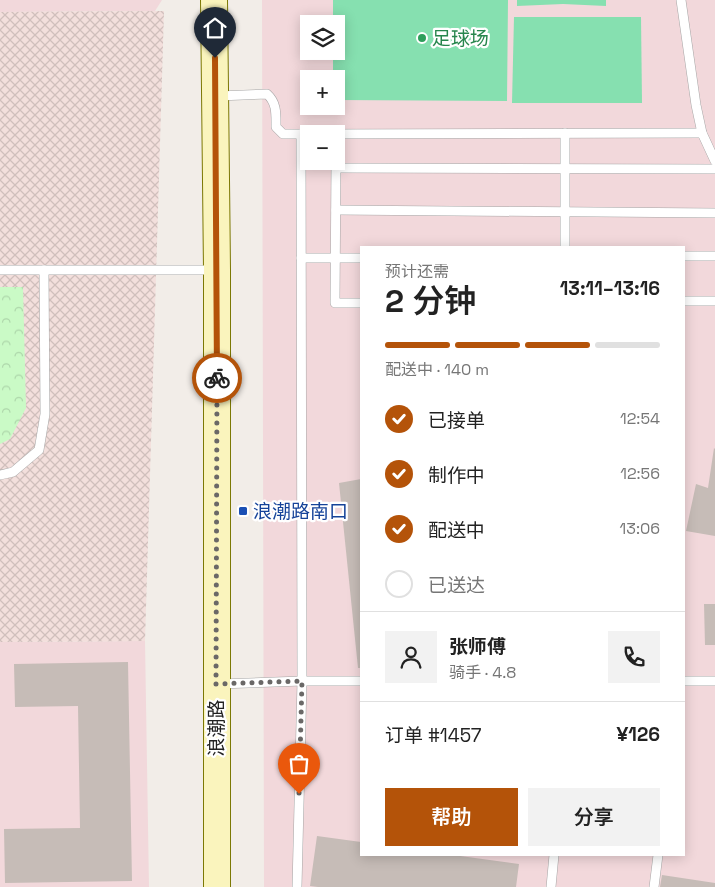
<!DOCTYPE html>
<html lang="zh">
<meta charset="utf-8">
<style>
:root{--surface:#fff;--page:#f2f2f2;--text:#222;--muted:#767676;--line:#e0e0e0;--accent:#b45309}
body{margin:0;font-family:"Space Grotesk","Noto Sans SC",sans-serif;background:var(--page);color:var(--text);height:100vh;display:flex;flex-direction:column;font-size:19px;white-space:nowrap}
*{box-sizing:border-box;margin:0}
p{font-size:16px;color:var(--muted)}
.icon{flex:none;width:28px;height:28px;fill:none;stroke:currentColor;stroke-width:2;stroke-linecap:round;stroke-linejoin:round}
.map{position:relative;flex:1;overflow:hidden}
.sheet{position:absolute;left:360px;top:246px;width:325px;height:610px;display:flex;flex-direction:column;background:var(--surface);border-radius:0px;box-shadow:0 2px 12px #0003}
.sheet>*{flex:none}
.buttons{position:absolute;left:300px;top:15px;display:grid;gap:10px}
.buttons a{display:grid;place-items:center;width:45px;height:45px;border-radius:0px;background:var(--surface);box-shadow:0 2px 12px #0003;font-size:25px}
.pin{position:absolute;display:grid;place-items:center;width:42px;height:42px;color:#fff;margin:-51px -21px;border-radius:50% 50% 50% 0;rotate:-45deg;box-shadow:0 0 5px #0007}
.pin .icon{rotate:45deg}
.courier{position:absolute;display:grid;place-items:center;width:50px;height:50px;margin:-25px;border:4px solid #b45309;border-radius:50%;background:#fff;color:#222;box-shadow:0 1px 6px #0007}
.overview em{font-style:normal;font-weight:600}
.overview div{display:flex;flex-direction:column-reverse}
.overview{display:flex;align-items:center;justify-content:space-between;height:85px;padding:0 25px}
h1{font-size:32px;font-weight:600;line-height:38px}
.bar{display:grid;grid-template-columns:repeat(4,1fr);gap:8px 5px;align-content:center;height:60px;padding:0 25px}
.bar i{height:6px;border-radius:4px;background:var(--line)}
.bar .current{background:var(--accent)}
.bar p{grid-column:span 4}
.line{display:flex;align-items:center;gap:12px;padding:0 25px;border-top:1px solid var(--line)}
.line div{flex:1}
.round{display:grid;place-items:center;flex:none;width:52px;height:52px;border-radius:0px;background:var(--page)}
ol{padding:0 25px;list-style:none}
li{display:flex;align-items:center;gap:15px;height:55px}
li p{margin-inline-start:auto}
li .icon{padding:5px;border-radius:50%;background:var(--accent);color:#fff;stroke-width:4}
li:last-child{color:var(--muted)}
li i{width:28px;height:28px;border:2px solid var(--line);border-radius:50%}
.primary-button{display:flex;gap:10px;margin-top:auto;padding:10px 25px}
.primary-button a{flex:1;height:58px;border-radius:0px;background:var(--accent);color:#fff;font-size:20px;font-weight:600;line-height:58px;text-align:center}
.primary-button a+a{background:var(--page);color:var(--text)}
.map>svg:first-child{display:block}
</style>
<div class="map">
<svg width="715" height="887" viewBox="0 0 715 887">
<defs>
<pattern id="military-cross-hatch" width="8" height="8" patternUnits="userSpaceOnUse" patternTransform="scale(1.25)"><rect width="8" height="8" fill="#f3dfdc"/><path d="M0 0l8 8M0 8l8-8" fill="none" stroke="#d0bfbc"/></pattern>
<pattern id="park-crowns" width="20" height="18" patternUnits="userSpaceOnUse" patternTransform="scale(1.25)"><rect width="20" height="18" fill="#cafac6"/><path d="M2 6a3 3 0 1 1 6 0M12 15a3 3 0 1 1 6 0" fill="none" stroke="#add6aa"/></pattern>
</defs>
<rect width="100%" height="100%" fill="#f2ede8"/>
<g fill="#f2d8db" fill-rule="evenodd">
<polygon points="0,0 162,0 155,11 0,12"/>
<path d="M262,0H715V887H264ZM309,24H336V51H309ZM309,79H336V106H309ZM309,134H336V161H309ZM361,248H684V855H361Z"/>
<polygon points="145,641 149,887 0,887 0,642"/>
</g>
<polygon fill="url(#military-cross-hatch)" points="164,11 145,641 0,642 0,12"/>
<polygon fill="url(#park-crowns)" points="0,287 23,287 26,408 10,439 0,444"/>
<g fill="#86e0b0">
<polygon points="333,0 508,0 507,101 336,100 336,79 333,79 333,51 336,51 336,24 333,24"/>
<polygon points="517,0 606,0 606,6 563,4 517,6"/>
<polygon points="514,17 641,17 642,103 512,103"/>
</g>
<g fill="#c6bcb7">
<polygon points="714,448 715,449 715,536 686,531 696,484 708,488"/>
<polygon points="361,479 361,668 358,668 339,483"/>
<polygon points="704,604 715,604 715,645 705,645"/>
<polygon points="128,662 132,881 5,883 4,829 80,828 78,706 15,707 14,664"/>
<polygon points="317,836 361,842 361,855 453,855 519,864 516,887 318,887 310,886"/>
<polygon points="662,875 715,883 715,887 660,887"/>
</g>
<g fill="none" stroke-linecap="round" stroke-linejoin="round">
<defs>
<g id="lane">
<polyline points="681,0 696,105 702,133 715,161"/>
<path d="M218,96L267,94C277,103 276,114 276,127L283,134H309"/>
<polyline points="565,133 565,248"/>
<polyline points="317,134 702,133"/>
<polyline points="336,161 335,303 361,303"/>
<polyline points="336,168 715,169"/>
<polyline points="336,210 715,213"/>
<polyline points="684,256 715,256"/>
<polyline points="301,258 361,258"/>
<polyline points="0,270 214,270"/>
<polyline points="684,301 715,301"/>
<polyline points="0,475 13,472 39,450 45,414 44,270"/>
<polyline points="684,681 715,681"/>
<polyline points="219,684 302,681 361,681"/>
<polyline points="297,887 302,681 301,134"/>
<polyline points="551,887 554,855"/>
<polyline points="654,887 658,855"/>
</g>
<polyline id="secondary" points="214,0 217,270 217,887"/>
</defs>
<use href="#lane" stroke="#a5a5a5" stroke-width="10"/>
<use href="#secondary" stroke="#7c7804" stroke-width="28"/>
<use href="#lane" stroke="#fff" stroke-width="9"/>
<use href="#secondary" stroke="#faf4bd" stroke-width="26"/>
</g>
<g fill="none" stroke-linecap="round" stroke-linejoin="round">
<polyline stroke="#6a6867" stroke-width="5" stroke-dasharray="0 9" points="217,378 216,684 302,681 299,794"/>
<polyline stroke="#b45309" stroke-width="6" points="215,58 217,378"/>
</g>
<circle fill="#2e9e5b" stroke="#fff" stroke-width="2" cx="422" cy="38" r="5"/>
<rect fill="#1a4fb4" stroke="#fff" stroke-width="2" x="238" y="506" width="10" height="10" rx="2.5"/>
<g text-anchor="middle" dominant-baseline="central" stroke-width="4.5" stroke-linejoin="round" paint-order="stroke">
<g font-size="19" fill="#27864d" stroke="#fff" text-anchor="start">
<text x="432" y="38">足球场</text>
</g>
<g font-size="19" fill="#164399" stroke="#fff" text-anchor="start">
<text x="253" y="511">浪潮路南口</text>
</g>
<g font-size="19" fill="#212121" stroke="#fff">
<text transform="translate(216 728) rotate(-90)">浪潮路</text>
</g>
</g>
</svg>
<div class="buttons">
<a><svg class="icon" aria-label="layers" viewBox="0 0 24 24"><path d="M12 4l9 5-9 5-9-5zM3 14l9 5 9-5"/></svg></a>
<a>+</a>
<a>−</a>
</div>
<div class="pin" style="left:299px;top:794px;background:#ea580c"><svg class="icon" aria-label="bag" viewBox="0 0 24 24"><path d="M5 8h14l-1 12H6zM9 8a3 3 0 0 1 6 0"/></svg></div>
<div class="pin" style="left:215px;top:58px;background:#1f2937"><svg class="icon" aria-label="home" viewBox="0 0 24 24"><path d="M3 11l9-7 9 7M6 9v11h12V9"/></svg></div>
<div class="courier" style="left:217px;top:378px"><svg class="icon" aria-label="bike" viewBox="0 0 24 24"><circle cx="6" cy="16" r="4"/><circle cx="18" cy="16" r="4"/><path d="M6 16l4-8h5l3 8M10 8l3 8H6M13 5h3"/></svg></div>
<section class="sheet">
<div class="overview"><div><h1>2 分钟</h1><p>预计还需</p></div><em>13:11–13:16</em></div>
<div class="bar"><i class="current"></i><i class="current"></i><i class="current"></i><i></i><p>配送中 · 140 m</p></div>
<ol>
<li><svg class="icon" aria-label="check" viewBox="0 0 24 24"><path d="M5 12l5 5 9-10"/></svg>已接单<p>12:54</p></li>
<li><svg class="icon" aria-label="check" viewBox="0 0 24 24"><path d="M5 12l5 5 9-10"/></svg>制作中<p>12:56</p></li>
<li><svg class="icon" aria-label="check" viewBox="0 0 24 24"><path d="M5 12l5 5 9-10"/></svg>配送中<p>13:06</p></li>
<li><i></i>已送达</li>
</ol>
<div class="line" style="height:90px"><a class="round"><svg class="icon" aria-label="person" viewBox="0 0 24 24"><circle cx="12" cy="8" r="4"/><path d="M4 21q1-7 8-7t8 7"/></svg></a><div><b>张师傅</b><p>骑手 · 4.8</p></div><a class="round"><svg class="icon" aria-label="phone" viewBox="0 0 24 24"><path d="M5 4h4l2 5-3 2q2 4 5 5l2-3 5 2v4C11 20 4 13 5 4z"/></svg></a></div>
<div class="line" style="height:65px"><div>订单 #1457</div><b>¥126</b></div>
<div class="primary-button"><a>帮助</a><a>分享</a></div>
</section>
</div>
